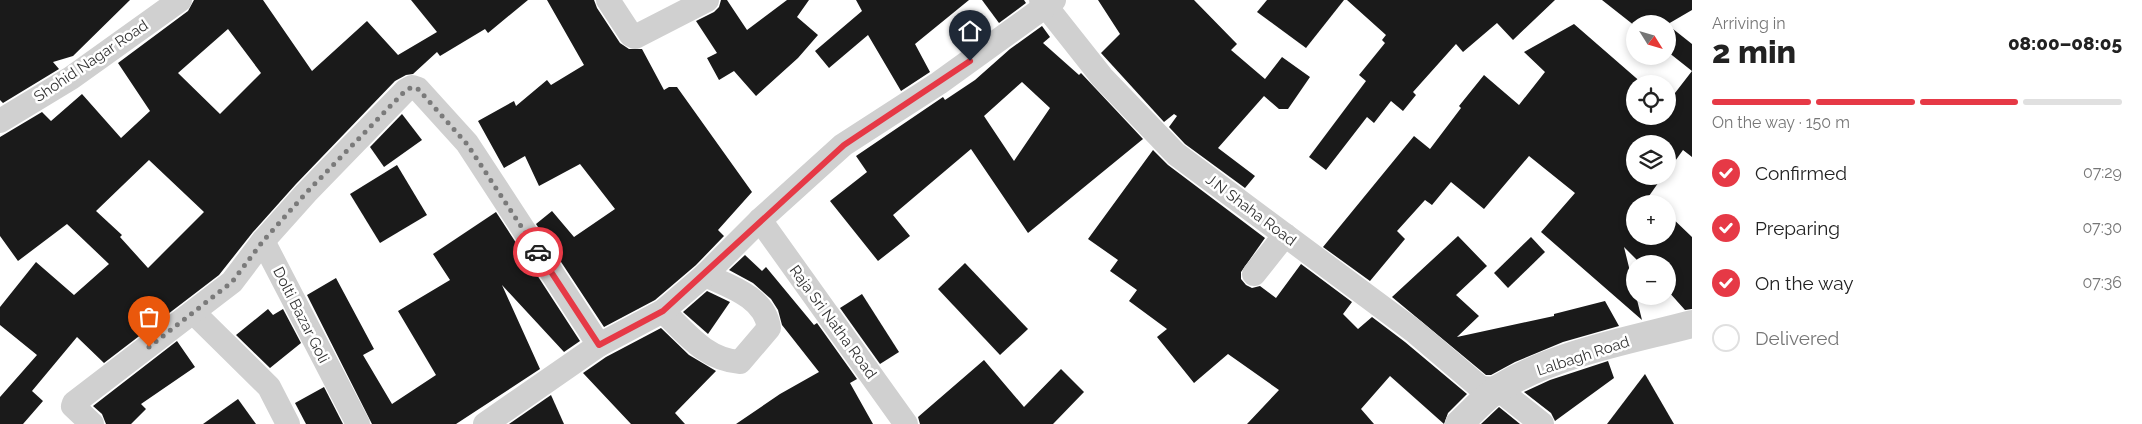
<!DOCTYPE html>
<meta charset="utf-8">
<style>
:root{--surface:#fff;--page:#f6f6f6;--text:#222;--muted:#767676;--line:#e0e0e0;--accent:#e63946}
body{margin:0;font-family:Raleway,sans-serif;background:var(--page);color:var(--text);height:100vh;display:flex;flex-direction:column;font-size:19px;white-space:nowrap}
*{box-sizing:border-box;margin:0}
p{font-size:16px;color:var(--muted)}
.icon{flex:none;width:28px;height:28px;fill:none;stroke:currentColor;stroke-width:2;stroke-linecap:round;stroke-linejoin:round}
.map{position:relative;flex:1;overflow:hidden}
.side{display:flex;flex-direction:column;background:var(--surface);width:450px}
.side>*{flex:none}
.needle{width:32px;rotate:127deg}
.controls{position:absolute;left:1626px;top:15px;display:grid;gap:10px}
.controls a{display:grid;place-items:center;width:50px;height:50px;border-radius:50%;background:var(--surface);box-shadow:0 2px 8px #0003;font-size:25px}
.pin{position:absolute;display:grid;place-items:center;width:42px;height:42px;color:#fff;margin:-51px -21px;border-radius:50% 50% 50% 0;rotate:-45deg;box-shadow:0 0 5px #0007}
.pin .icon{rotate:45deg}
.courier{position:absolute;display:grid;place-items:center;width:50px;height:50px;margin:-25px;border:4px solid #e63946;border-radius:50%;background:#fff;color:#222;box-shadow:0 1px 6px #0007}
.head em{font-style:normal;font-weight:800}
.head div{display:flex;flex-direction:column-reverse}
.head{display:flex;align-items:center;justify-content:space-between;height:85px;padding:0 20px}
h1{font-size:32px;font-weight:800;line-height:38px}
.bar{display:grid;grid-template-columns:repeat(4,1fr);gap:8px 5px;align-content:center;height:60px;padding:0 20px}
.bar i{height:6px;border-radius:4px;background:var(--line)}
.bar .on{background:var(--accent)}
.bar p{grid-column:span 4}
ol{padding:0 20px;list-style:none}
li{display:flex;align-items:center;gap:15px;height:55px}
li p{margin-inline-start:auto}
li .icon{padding:5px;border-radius:50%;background:var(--accent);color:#fff;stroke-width:4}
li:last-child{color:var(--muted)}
li i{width:28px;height:28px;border:2px solid var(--line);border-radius:50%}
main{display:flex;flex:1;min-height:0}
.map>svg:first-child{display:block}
</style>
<main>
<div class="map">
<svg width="1692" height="424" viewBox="0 0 1692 424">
<rect width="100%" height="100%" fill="#fff"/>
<g fill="#1a1a1a" fill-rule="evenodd">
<polygon points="0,0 130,0 73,56 53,62 59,69 3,103 0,100"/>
<path d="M194,0H263L312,71L367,21L398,55L437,32L411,0H528L488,33L485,29L440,56L437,52L413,74L406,75L395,81L296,184L253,232L219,275L104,363L77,337L32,391L43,401L23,424H0V397L37,355L0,325V307L36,262L74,295L109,264L67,224L18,261L0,236V137L42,112L51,121L82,94L121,138L150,111L118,63L188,11ZM228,29L261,73L220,114L178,73ZM149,160L204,212L148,268L120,237L122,235L96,211Z"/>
<polygon points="547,0 594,0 597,8 620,43 629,49 642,49 664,90 669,87 677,87 752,192 718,230 724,236 696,265 655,300 604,327 536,224 552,211 574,237 615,209 580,164 539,186 525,156 504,168 478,121 514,101 516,106 547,80 551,85 584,65"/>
<polygon points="721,0 727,0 747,30 787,0 809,0 797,17 818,35 798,58 756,96 734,71 719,80 707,58 717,53 696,21 714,12 719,7"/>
<polygon points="856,0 969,0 915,44 930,72 901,91 868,35 829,68 815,51 862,11"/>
<polygon points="982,0 1024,0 1026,3 999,23"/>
<polygon points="1098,0 1194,0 1237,44 1231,50 1265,79 1282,57 1310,77 1288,109 1279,109 1264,96 1218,148 1255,176 1245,188 1185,144 1169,127 1177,116 1174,114 1164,122 1101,53 1120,34"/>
<polygon points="1267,0 1344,0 1306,48 1257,12"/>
<polygon points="1347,0 1555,0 1513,40 1497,23 1463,52 1456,44 1413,92 1416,95 1403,111 1391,101 1374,123 1367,117 1326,170 1309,157 1366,81 1359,75 1385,43 1382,40 1386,35"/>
<polygon points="1602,0 1692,0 1692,10 1668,24 1635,24 1635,26"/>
<polygon points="1574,24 1643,84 1635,84 1635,116 1668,116 1668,102 1692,71 1668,52 1668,25 1692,44 1692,157 1683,150 1668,171 1668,144 1635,144 1635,176 1663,176 1649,196 1657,204 1635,204 1635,236 1668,236 1668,214 1692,237 1692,309 1685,310 1668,291 1668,264 1641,264 1624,247 1642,320 1541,232 1575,193 1529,156 1484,209 1451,182 1432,205 1425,200 1397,231 1405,239 1370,281 1323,247 1414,136 1430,149 1461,108 1459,106 1484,75 1519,105 1545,72 1524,52"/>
<path d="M1042,26L1050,37L1043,43L1079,75L1081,73L1143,139L1028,233L971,149L893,215L910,236L878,261L830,201L867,172L856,156L943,97L945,100L975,80L1010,49ZM1022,82L1050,108L1014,161L984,116Z"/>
<polygon points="402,114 422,140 384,167 370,147"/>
<polygon points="1153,150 1168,165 1265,238 1241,272 1241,279 1246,285 1252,288 1260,286 1276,298 1301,264 1352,302 1343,314 1358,329 1372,317 1405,342 1467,394 1448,413 1444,424 1390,376 1361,409 1374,424 1247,424 1279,390 1228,354 1194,383 1157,337 1167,329 1129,301 1137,290 1110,271 1118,260 1088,239"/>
<polygon points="397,165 427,215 380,243 350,194"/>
<polygon points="496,212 580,341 564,352 502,285 540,369 456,424 372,424 307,295 336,278 374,349 363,355 392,404 436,375 398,311 450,280 433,254"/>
<polygon points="1458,236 1487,266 1456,295 1479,316 1457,337 1554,316 1554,314 1605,301 1619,326 1563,342 1515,362 1491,375 1486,375 1392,297"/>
<polygon points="1531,237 1545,252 1508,288 1494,273"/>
<polygon points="745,255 762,271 766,267 814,325 817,323 857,379 850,383 873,424 736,424 780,394 819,372 782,325 778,310 771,299 753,283 729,270"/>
<polygon points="965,263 1028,329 1000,355 938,289"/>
<polygon points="707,291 730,302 708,334 683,312"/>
<polygon points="862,294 899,352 880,364 840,308"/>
<polygon points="268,309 273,315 283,309 301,343 270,368 236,335"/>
<polygon points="661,328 689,355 716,371 675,413 685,424 631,424 583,373 606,357"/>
<polygon points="177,341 195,367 141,404 146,409 131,424 106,424 102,414 93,406"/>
<polygon points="984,360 1024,407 1061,369 1084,392 1053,424 920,424 918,417"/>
<polygon points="1608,361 1614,378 1555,421 1551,413 1524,392 1550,380"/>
<polygon points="1645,374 1674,424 1607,424"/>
<polygon points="324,387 343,424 306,424 295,403"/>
<polygon points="551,395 564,424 509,424"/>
<polygon points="238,399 256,424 203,424"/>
<polygon points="1499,407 1520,424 1481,424"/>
</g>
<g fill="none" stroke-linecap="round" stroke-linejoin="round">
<g stroke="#d0d0d0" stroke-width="24">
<polyline points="608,0 631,35 635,37 707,0"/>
<polyline points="1041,0 1102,77 1176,154 1414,331 1481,388 1498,389 1542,424"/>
<polyline points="0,121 71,78 180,0"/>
<polyline points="760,220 906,424"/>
<polyline points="263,241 306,193 405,91 412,87 418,89 467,143 599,345"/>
<polyline points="1254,274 1285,235"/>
<path d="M663,311C686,333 706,360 740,362L769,328C765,297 729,286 705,275"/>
<polyline points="194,313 269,387 288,424"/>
<polyline points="92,424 73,406 74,403 232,282 263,241 358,424"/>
<polyline points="485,424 599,345 663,311 705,275 760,220 843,145 939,83 1054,0"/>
</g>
<path stroke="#d0d0d0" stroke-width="28" d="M1459,424C1472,412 1485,397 1499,388C1557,353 1627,341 1692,324"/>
</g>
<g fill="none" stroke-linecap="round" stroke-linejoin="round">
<polyline stroke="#7a7a7a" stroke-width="5" stroke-dasharray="0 9" points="149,347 232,282 263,241 306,193 405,91 412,87 418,89 467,144 538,252"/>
<polyline stroke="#e63946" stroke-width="6" points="538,252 599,345 663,311 844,145 970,61"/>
</g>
<g text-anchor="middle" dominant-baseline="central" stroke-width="5" stroke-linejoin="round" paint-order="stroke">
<g font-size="15" fill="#333" stroke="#fff">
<text transform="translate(91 61) rotate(-34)">Shohid Nagar Road</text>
<text transform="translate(1251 210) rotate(37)">J.N Shaha Road</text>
<text transform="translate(301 315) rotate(63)">Dolti Bazar Goli</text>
<text transform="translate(833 322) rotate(54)">Raja Sri Natha Road</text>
<text transform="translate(1583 356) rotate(-18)">Lalbagh Road</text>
</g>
</g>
</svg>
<div class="controls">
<a><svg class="needle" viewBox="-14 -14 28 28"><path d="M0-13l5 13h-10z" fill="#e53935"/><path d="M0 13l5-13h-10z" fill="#767676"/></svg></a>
<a><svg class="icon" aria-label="locate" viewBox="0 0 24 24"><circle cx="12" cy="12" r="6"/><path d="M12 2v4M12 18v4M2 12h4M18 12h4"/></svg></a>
<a><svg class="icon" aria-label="layers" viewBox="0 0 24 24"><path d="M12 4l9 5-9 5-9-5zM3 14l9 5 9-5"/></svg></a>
<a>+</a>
<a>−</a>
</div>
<div class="pin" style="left:149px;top:347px;background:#ea580c"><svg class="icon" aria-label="bag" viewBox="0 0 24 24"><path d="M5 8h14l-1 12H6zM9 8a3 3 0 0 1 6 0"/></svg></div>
<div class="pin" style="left:970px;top:61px;background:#1f2937"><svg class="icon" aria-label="home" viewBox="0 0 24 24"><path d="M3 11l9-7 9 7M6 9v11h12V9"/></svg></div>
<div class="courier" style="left:538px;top:252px"><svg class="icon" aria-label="car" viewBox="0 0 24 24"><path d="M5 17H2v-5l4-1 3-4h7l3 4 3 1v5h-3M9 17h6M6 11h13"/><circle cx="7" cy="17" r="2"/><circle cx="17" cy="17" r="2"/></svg></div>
</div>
<section class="side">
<div class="head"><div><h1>2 min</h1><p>Arriving in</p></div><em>08:00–08:05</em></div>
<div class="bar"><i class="on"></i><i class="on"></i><i class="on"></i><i></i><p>On the way · 150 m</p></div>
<ol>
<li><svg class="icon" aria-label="check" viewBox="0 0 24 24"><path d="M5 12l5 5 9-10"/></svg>Confirmed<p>07:29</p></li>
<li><svg class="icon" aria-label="check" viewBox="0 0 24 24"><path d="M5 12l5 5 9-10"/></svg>Preparing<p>07:30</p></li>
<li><svg class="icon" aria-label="check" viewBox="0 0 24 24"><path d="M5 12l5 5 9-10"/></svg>On the way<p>07:36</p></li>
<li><i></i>Delivered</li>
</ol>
</section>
</main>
